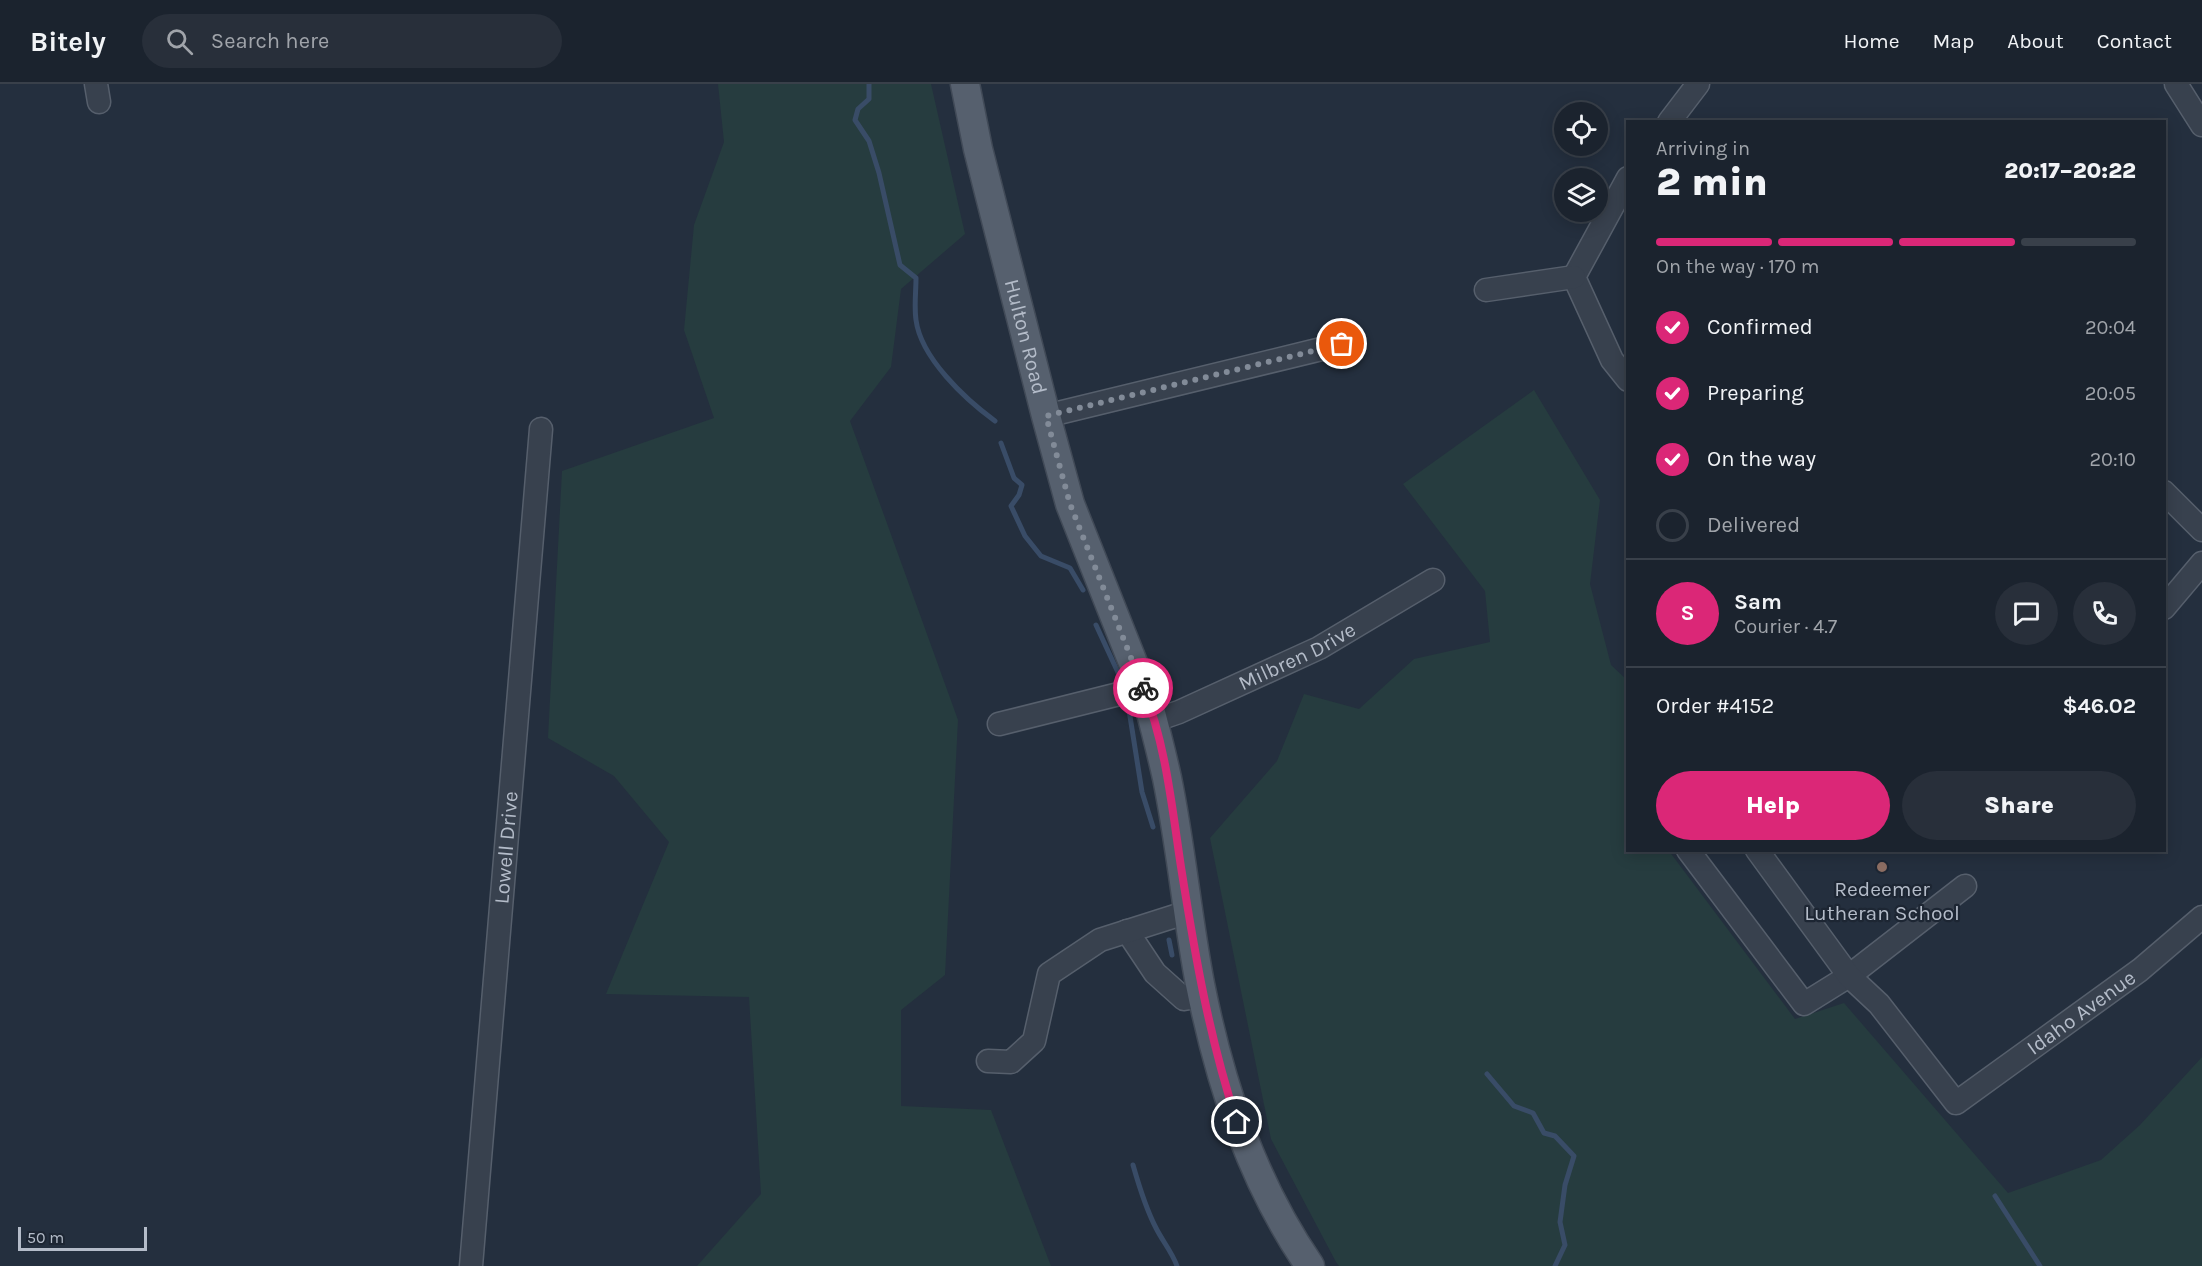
<!DOCTYPE html>
<meta charset="utf-8">
<style>
:root{--surface:#1b232e;--page:#282f3a;--text:#f1f3f6;--muted:#a0a4aa;--line:#39404a;--accent:#db2777}
body{margin:0;font-family:Karla,sans-serif;background:var(--page);color:var(--text);height:100vh;display:flex;flex-direction:column;font-size:22px;white-space:nowrap}
*{box-sizing:border-box;margin:0}
p{font-size:20px;color:var(--muted)}
.icon{flex:none;width:33px;height:33px;fill:none;stroke:currentColor;stroke-width:2;stroke-linecap:round;stroke-linejoin:round}
.map{position:relative;flex:1;overflow:hidden}
.drawer{position:absolute;left:1626px;top:36px;width:540px;height:732px;display:flex;flex-direction:column;background:var(--surface);border-radius:0px;box-shadow:0 3px 15px #0003,0 0 0 2px var(--line)}
.drawer>*{flex:none}
.fabs{position:absolute;left:1554px;top:18px;display:grid;gap:12px}
.fabs a{display:grid;place-items:center;width:54px;height:54px;border-radius:50%;background:var(--surface);box-shadow:0 3px 15px #0003,0 0 0 2px var(--line);font-size:30px}
.scale{position:absolute;left:18px;bottom:15px;width:129px;box-sizing:border-box;padding-left:6px;border:3px solid #b4bcc9;border-top:0;font-size:16px;line-height:21px;white-space:nowrap;color:#b4bcc9;-webkit-text-stroke:4px #1d2633;paint-order:stroke}
.pin{position:absolute;display:grid;place-items:center;width:51px;height:51px;color:#fff;margin:-26px;border:3px solid #fff;border-radius:50%;box-shadow:0 2px 6px #0007}
.courier{position:absolute;display:grid;place-items:center;width:60px;height:60px;margin:-30px;border:4px solid #db2777;border-radius:50%;background:#fff;color:#222;box-shadow:0 2px 8px #0007}
.headline em{font-style:normal;font-weight:800}
.headline div{display:flex;flex-direction:column-reverse}
.headline{display:flex;align-items:center;justify-content:space-between;height:102px;padding:0 30px}
h1{font-size:39px;font-weight:800;line-height:45px}
.bar{display:grid;grid-template-columns:repeat(4,1fr);gap:9px 6px;align-content:center;height:72px;padding:0 30px}
.bar i{height:8px;border-radius:4px;background:var(--line)}
.bar .current{background:var(--accent)}
.bar p{grid-column:span 4}
.line{display:flex;align-items:center;gap:15px;padding:0 30px;border-top:2px solid var(--line)}
.line div{flex:1}
.round{display:grid;place-items:center;flex:none;width:63px;height:63px;border-radius:32px;background:var(--page)}
ol{padding:0 30px;list-style:none}
li{display:flex;align-items:center;gap:18px;height:66px}
li p{margin-inline-start:auto}
li .icon{padding:6px;border-radius:50%;background:var(--accent);color:#fff;stroke-width:4}
li:last-child{color:var(--muted)}
li i{width:33px;height:33px;border:3px solid var(--line);border-radius:50%}
.cta{display:flex;gap:12px;margin-top:auto;padding:12px 30px}
.cta a{flex:1;height:69px;border-radius:36px;background:var(--accent);color:#fff;font-size:24px;font-weight:800;line-height:69px;text-align:center}
.cta a+a{background:var(--page);color:var(--text)}
header{display:flex;align-items:center;gap:36px;box-sizing:border-box;height:84px;padding:0 30px;background:var(--surface);border-bottom:2px solid var(--line)}
header strong{font-size:28px}
nav{display:flex;gap:33px;margin-inline-start:auto;font-size:21px}
.search{width:420px;height:54px;background:var(--page);display:flex;align-items:center;gap:15px;box-sizing:border-box;padding:0 21px;border-radius:33px;color:var(--muted);font-size:22px}
.map>svg:first-child{display:block}
</style>
<header>
<strong>Bitely</strong>
<div class="search"><svg class="icon" aria-label="search" viewBox="0 0 24 24"><circle cx="10" cy="10" r="6"/><path d="M15 15l6 6"/></svg>Search here</div>
<nav><a>Home</a><a>Map</a><a>About</a><a>Contact</a></nav>
</header>
<div class="map">
<svg width="2202" height="1182" viewBox="0 0 2202 1182">
<rect width="100%" height="100%" fill="#242f3e"/>
<g fill="#263c3f">
<polygon points="718,0 931,0 965,150 901,205 891,283 850,337 958,636 945,891 901,926 901,1022 991,1026 1051,1182 697,1182 761,1110 749,913 606,910 669,758 614,692 548,654 562,387 714,334 684,246 694,141 724,58"/>
<polygon points="1534,306 1600,416 1590,500 1611,581 1627,596 1628,766 1669,767 1795,935 1844,919 2008,1109 2101,1076 2140,1041 2202,973 2202,1182 1339,1182 1336,1178 1271,1055 1210,754 1277,677 1304,610 1359,625 1414,575 1490,558 1485,507 1403,400"/>
</g>
<g fill="none" stroke-linecap="round" stroke-linejoin="round">
<g stroke="#394c67" stroke-width="5">
<path d="M869,0V15L858,25L855,36L869,57L879,89L900,181L916,194C916,208 914,222 916,236C921,274 965,315 995,337"/>
<polyline points="1001,359 1014,394 1022,401 1019,411 1011,422 1025,452 1041,472 1070,484 1083,506"/>
<polyline points="1096,541 1121,595"/>
<polyline points="1129,626 1142,708 1153,743"/>
<polyline points="1169,856 1172,871"/>
<polyline points="1487,990 1514,1022 1533,1029 1544,1049 1555,1052 1574,1072 1565,1101 1560,1138 1565,1161 1555,1182"/>
<path d="M1133,1081C1139,1102 1146,1125 1156,1144C1163,1158 1172,1168 1177,1182"/>
<polyline points="1995,1112 2040,1182"/>
</g>
<defs>
<g id="minor">
<polyline points="96,0 99,18"/>
<polyline points="2176,0 2202,41"/>
<polyline points="1669,38 1698,0"/>
<polyline points="1628,94 1574,193 1612,276 1628,296"/>
<polyline points="1486,206 1574,193"/>
<polyline points="1046,332 1342,260"/>
<polyline points="2164,408 2202,446"/>
<polyline points="2164,524 2202,479"/>
<path id="s1" d="M1153,637L1179,628L1319,564L1433,496"/>
<polyline points="999,640 1143,604"/>
<polyline points="1688,766 1804,920 1849,892 1965,802"/>
<path id="s2" d="M1757,766L1849,892L1879,920L1956,1019L2140,886L2202,833"/>
<polyline points="1127,847 1155,889 1184,915 1203,912"/>
<polyline points="988,977 1011,978 1034,957 1049,890 1100,856 1188,828"/>
<path id="s3" d="M471,1182L541,345"/>
</g>
<g id="major">
<path id="s4" d="M965,0L978,65L1046,332L1070,420L1147,614C1154,640 1161,667 1167,694C1181,762 1187,832 1200,900C1220,1000 1252,1098 1310,1182"/>
</g>
</defs>
<use href="#minor" stroke="#565f6c" stroke-width="25"/>
<use href="#major" stroke="#414a57" stroke-width="31"/>
<use href="#minor" stroke="#38414e" stroke-width="22"/>
<use href="#major" stroke="#56606e" stroke-width="28"/>
</g>
<g fill="none" stroke-linecap="round" stroke-linejoin="round">
<polyline stroke="#828b98" stroke-width="6" stroke-dasharray="0 10.8" points="1143,604 1070,420 1046,332 1342,260"/>
<path stroke="#db2777" stroke-width="8" d="M1143,604C1166,660 1172,724 1181,783C1195,871 1209,953 1237,1038"/>
</g>
<circle fill="#8d6e63" stroke="#1d2633" stroke-width="2" cx="1882" cy="783" r="6"/>
<g text-anchor="middle" dominant-baseline="central" stroke-width="4.5" stroke-linejoin="round" paint-order="stroke">
<g font-size="21" fill="#b4bcc9" stroke="#1d2633">
<text stroke="none"><textPath href="#s4" startOffset="260">Hulton Road</textPath></text>
<text stroke="none"><textPath href="#s1" startOffset="158">Milbren Drive</textPath></text>
<text stroke="none"><textPath href="#s3" startOffset="420">Lowell Drive</textPath></text>
<text stroke="none"><textPath href="#s2" startOffset="477">Idaho Avenue</textPath></text>
</g>
<g font-size="21" fill="#b4bcc9" stroke="#1d2633">
<text x="1882" y="805">Redeemer<tspan x="1882" dy="24">Lutheran School</tspan></text>
</g>
</g>
</svg>
<div class="fabs">
<a><svg class="icon" aria-label="locate" viewBox="0 0 24 24"><circle cx="12" cy="12" r="6"/><path d="M12 2v4M12 18v4M2 12h4M18 12h4"/></svg></a>
<a><svg class="icon" aria-label="layers" viewBox="0 0 24 24"><path d="M12 4l9 5-9 5-9-5zM3 14l9 5 9-5"/></svg></a>
</div>
<div class="scale">50 m</div>
<div class="pin" style="left:1342px;top:260px;background:#ea580c"><svg class="icon" aria-label="bag" viewBox="0 0 24 24"><path d="M5 8h14l-1 12H6zM9 8a3 3 0 0 1 6 0"/></svg></div>
<div class="pin" style="left:1237px;top:1038px;background:#1f2937"><svg class="icon" aria-label="home" viewBox="0 0 24 24"><path d="M3 11l9-7 9 7M6 9v11h12V9"/></svg></div>
<div class="courier" style="left:1143px;top:604px"><svg class="icon" aria-label="bike" viewBox="0 0 24 24"><circle cx="6" cy="16" r="4"/><circle cx="18" cy="16" r="4"/><path d="M6 16l4-8h5l3 8M10 8l3 8H6M13 5h3"/></svg></div>
<section class="drawer">
<div class="headline"><div><h1>2 min</h1><p>Arriving in</p></div><em>20:17–20:22</em></div>
<div class="bar"><i class="current"></i><i class="current"></i><i class="current"></i><i></i><p>On the way · 170 m</p></div>
<ol>
<li><svg class="icon" aria-label="check" viewBox="0 0 24 24"><path d="M5 12l5 5 9-10"/></svg>Confirmed<p>20:04</p></li>
<li><svg class="icon" aria-label="check" viewBox="0 0 24 24"><path d="M5 12l5 5 9-10"/></svg>Preparing<p>20:05</p></li>
<li><svg class="icon" aria-label="check" viewBox="0 0 24 24"><path d="M5 12l5 5 9-10"/></svg>On the way<p>20:10</p></li>
<li><i></i>Delivered</li>
</ol>
<div class="line" style="height:108px"><b class="round" style="background:var(--accent);color:#fff">S</b><div><b>Sam</b><p>Courier · 4.7</p></div><a class="round"><svg class="icon" aria-label="chat" viewBox="0 0 24 24"><path d="M4 5h16v11H9l-5 4z"/></svg></a><a class="round"><svg class="icon" aria-label="phone" viewBox="0 0 24 24"><path d="M5 4h4l2 5-3 2q2 4 5 5l2-3 5 2v4C11 20 4 13 5 4z"/></svg></a></div>
<div class="line" style="height:78px"><div>Order #4152</div><b>$46.02</b></div>
<div class="cta"><a>Help</a><a>Share</a></div>
</section>
</div>
